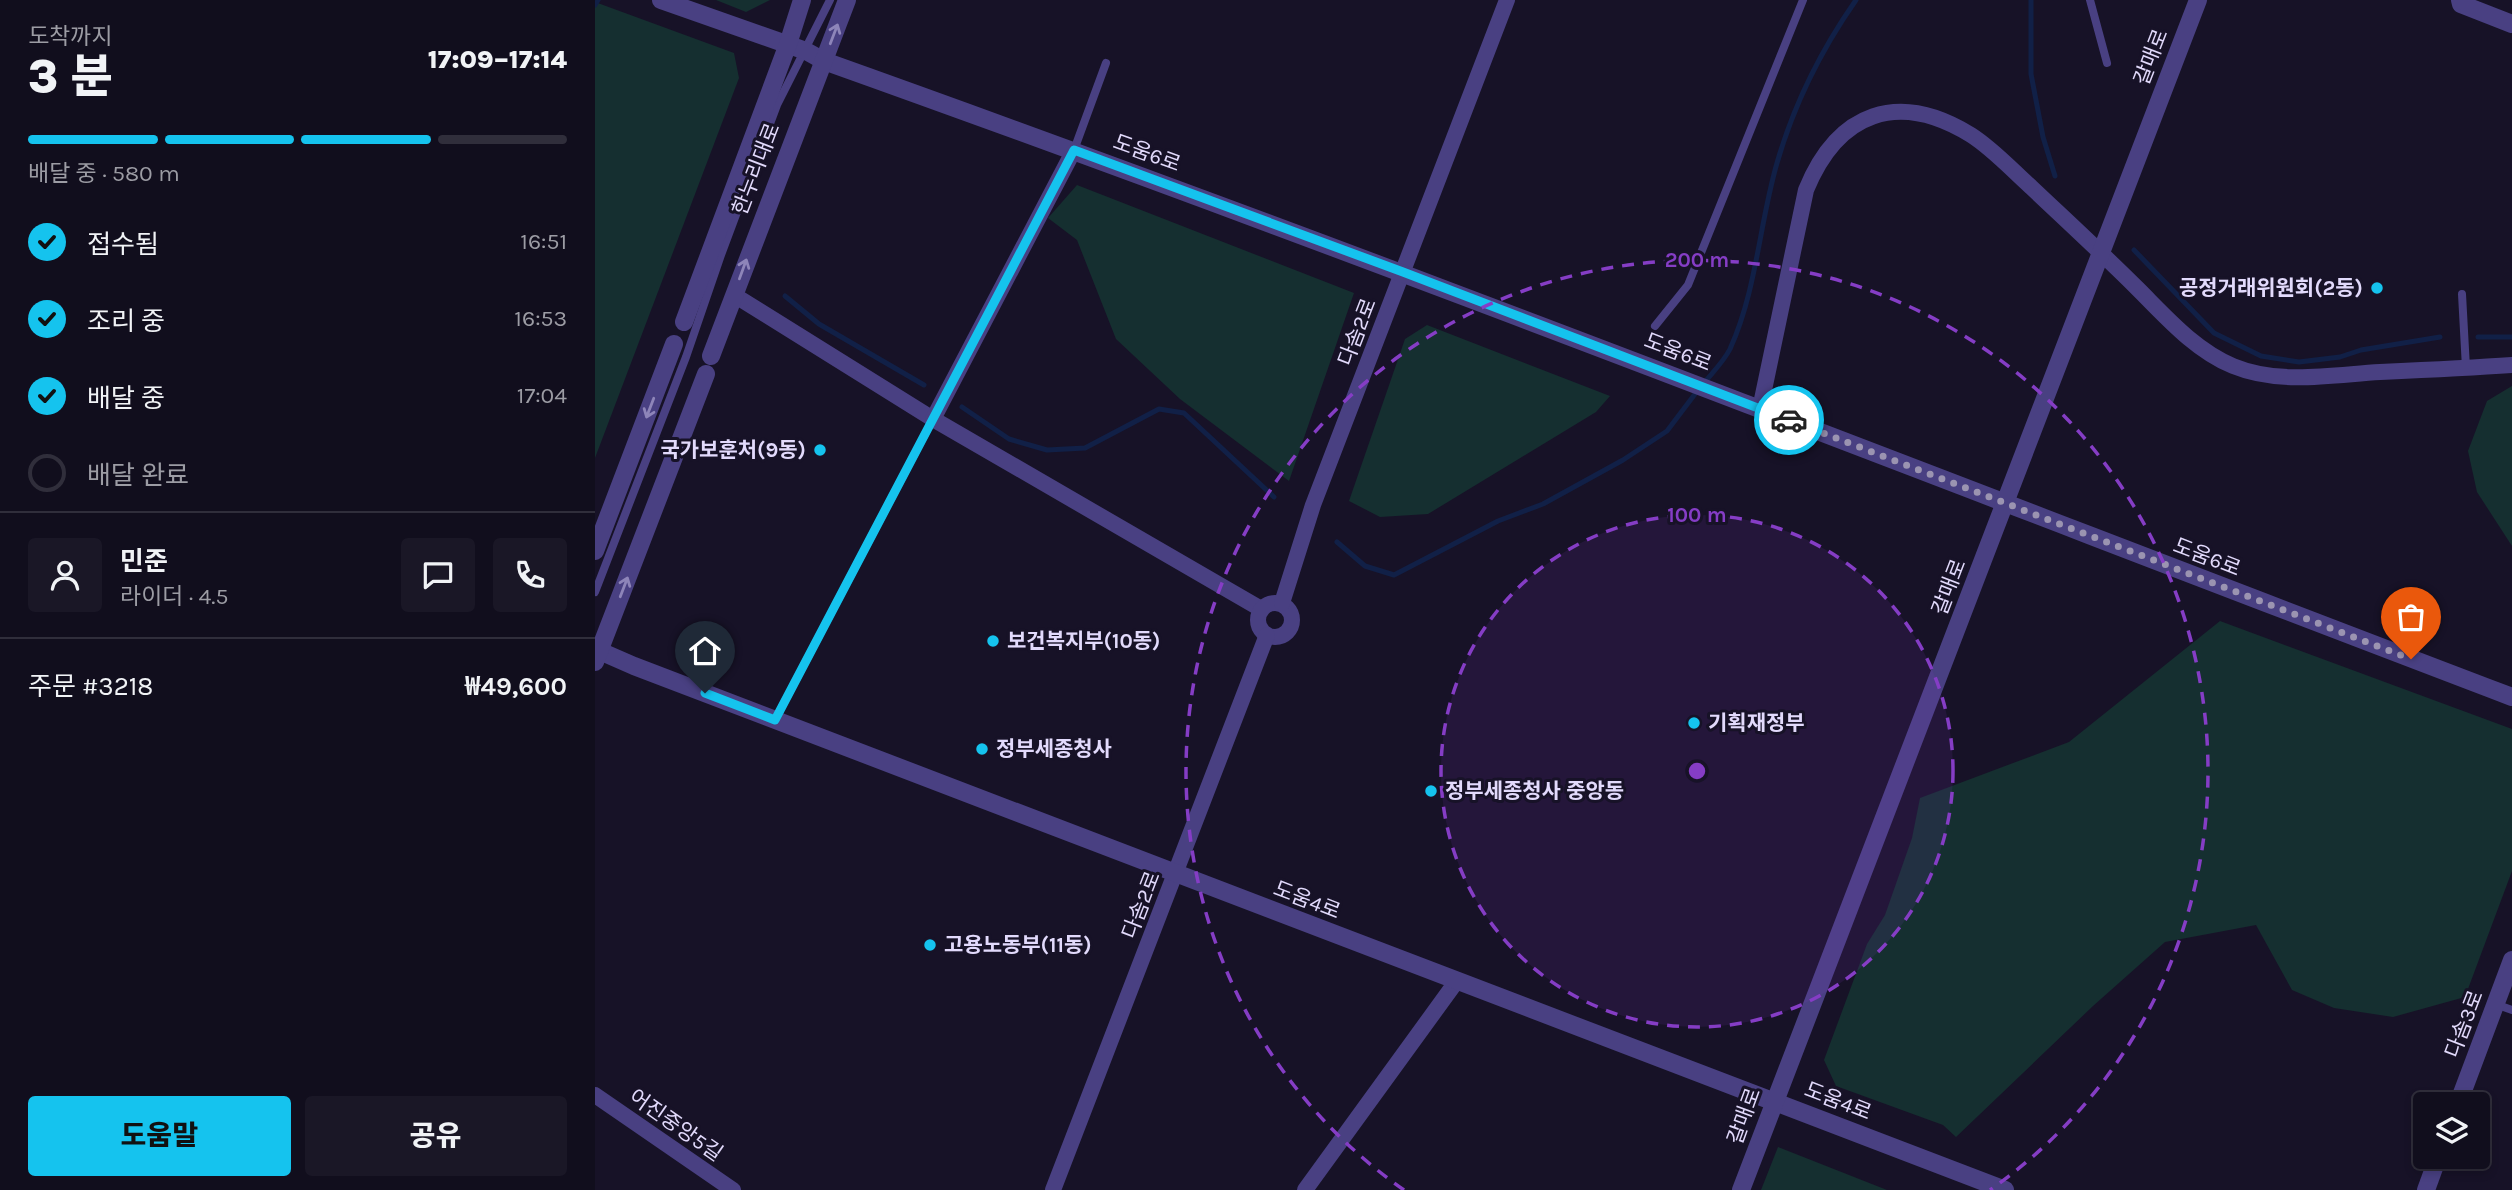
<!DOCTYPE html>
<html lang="ko">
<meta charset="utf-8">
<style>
:root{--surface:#110e1d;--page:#1a1726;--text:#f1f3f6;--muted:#9c9ca4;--line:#302e3b;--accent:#15c3ee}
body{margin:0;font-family:Karla,"Noto Sans KR",sans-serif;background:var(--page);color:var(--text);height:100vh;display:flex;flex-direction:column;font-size:26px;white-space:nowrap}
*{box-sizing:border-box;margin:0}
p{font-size:23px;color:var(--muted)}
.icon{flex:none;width:38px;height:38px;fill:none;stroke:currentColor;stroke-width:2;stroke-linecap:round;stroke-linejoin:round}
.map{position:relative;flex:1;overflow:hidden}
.drawer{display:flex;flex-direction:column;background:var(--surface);width:595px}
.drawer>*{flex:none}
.controls{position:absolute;left:1818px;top:1092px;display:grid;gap:14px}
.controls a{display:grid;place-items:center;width:77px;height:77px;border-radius:7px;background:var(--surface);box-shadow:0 4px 10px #0003,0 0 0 2px var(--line);font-size:35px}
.pin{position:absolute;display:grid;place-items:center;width:60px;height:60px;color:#fff;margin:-72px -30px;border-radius:50% 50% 50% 0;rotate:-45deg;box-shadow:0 0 7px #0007}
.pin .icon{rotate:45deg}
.courier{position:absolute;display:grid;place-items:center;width:70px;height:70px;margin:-35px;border:5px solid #15c3ee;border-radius:50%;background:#fff;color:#222;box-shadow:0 2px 9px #0007}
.headline em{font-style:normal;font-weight:800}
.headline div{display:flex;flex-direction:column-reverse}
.headline{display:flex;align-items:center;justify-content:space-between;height:119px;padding:0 28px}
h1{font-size:46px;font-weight:800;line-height:52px}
.bar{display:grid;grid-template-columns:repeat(4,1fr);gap:10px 7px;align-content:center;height:84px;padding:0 28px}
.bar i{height:9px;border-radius:5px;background:var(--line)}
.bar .on{background:var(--accent)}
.bar p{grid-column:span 4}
.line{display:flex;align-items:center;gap:18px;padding:0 28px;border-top:2px solid var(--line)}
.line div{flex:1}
.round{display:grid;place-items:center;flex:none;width:74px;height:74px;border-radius:7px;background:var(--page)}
ol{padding:0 28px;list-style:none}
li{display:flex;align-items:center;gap:21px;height:77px}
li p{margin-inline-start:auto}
li .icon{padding:7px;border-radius:50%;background:var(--accent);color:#111;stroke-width:4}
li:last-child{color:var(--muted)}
li i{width:38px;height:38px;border:4px solid var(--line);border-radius:50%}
.cta{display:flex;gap:14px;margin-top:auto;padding:14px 28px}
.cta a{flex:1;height:80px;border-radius:7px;background:var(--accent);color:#111;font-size:28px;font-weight:800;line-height:80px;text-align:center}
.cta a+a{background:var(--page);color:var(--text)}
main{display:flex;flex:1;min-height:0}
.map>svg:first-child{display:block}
</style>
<main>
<section class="drawer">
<div class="headline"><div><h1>3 분</h1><p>도착까지</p></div><em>17:09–17:14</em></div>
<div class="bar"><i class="on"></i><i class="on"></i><i class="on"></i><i></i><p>배달 중 · 580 m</p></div>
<ol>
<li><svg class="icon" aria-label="check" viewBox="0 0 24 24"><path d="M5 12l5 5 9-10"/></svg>접수됨<p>16:51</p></li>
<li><svg class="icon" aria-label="check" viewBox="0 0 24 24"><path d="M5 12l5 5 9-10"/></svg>조리 중<p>16:53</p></li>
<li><svg class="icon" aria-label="check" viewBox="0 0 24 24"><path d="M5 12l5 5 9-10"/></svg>배달 중<p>17:04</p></li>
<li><i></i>배달 완료</li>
</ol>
<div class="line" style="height:126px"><a class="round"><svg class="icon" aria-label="person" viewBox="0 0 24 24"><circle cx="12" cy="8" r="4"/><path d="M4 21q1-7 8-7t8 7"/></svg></a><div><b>민준</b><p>라이더 · 4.5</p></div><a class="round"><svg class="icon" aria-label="chat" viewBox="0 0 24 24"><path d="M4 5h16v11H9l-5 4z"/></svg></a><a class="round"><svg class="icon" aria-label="phone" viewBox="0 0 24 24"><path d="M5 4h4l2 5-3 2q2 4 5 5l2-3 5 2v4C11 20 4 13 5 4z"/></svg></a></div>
<div class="line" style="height:91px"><div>주문 #3218</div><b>₩49,600</b></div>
<div class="cta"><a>도움말</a><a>공유</a></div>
</section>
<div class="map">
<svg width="1917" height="1190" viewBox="0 0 1917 1190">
<rect width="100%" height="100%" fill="#171227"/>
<g fill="#152f30">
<polygon points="121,0 175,0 151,12"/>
<polygon points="0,2 139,53 144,78 0,458"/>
<polygon points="482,185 759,293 694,481 585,399 521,339 482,240 453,218"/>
<polygon points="832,325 1015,396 1001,412 833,514 785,517 754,501 810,339"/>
<polygon points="1917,386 1917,546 1882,492 1873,451 1892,401"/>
<polygon points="1625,621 1917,729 1917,871 1870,997 1798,1017 1739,1008 1697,990 1661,925 1570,942 1498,1006 1361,1137 1348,1125 1241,1086 1229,1060 1272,944 1290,915 1317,838 1325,798 1474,742"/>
<polygon points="1183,1147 1292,1190 1166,1190"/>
</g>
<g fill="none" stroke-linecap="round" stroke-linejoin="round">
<g stroke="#112047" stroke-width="5">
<polyline points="1436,0 1436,74 1448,137 1460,176"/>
<polyline points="0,5 3,0"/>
<polyline points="1539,250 1619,333 1666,356 1704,362 1745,357 1766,350 1845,337"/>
<polyline points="190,296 224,324 329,385"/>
<polyline points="1883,337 1917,337"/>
<path d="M1109,383C1118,372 1129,361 1135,349C1162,289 1164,225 1182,163C1199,104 1226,50 1261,0"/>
<polyline points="367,407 414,439 452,450 490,448 564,409 589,413 679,497"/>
<polyline points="742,542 770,566 799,575 903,521 948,504 1028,460 1072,431 1103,390"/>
</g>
<g stroke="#494082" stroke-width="8">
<polyline points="1495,0 1512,63"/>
<polyline points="479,150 511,63"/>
<polyline points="1867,294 1871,368"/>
<polyline points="1060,326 1093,285 1208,0"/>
<polyline points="0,592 91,357 126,255 182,105 235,0"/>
<polyline points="180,720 338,419"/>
<polyline points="1900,1004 1917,1010"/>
</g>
<g stroke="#494082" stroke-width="16">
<polyline points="139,295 338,419 666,609"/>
<path d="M1165,409L1211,190C1243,112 1303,90 1376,135C1398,149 1417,170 1436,187C1472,221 1509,255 1544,290C1572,318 1600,350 1638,366C1684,385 1736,375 1785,372C1829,370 1873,368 1917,365"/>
<polyline points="338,419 479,150"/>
<circle cx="680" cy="620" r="17"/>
<polyline points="687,603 718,505 912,0"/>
<polyline points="0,1095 138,1190"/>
<polyline points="458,1190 672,635"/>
<polyline points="710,1190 861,982"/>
</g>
<g stroke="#494082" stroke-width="18">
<path d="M66,0L211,51L229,61C795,263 1355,483 1917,697"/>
<polyline points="1865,0 1866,4 1917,24"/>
<polyline points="89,322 193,44 207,0"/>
<polyline points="116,356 252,0"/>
<polyline points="0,551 79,344"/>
<polyline points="0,649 39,666 1410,1190"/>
<polyline points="0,662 111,374"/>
<polyline points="1863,1104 1917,960"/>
<polyline points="1146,1190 1603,0"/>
<polyline points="1831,1190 1843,1157"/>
</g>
</g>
<defs><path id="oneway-shaft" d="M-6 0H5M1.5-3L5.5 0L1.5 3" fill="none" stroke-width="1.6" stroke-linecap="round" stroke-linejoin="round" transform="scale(1.75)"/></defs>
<g stroke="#8e85b9">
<use href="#oneway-shaft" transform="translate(239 34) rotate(-69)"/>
<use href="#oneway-shaft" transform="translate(148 269) rotate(-70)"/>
<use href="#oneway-shaft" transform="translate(55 408) rotate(111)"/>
<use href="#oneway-shaft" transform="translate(29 587) rotate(-69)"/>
</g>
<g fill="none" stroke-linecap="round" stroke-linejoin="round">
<polyline stroke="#9b94b1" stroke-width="7" stroke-dasharray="0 12.6" points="1194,420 1816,659"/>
<polyline stroke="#15c3ee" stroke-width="9" points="110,693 180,720 479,150 808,272 1194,420"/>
</g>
<circle cx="1102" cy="771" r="256" fill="#853dc5" fill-opacity=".12"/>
<g fill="none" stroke="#853dc5" stroke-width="3.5" stroke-dasharray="12 9">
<circle cx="1102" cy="771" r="256"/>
<path d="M809 1190A511 511 0 1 1 1395 1190"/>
</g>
<g fill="#15c3ee" stroke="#171227" stroke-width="2.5">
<circle cx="1782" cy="288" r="7"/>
<circle cx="225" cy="450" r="7"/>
<circle cx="398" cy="641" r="7"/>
<circle cx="1099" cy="723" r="7"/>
<circle cx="387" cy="749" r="7"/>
<circle cx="836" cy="791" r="7"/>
<circle cx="335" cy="945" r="7"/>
</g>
<g text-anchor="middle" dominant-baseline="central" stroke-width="6" stroke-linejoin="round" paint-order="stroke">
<g font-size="21" fill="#e2dafc" stroke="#171227">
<text transform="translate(1556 57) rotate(-69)">갈매로</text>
<text transform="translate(552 153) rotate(20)">도움6로</text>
<text transform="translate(161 169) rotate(-69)">한누리대로</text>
<text transform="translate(762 332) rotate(-69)">다솜2로</text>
<text transform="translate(1083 352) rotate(21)">도움6로</text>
<text transform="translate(1612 557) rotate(21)">도움6로</text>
<text transform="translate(1354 587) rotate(-69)">갈매로</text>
<text transform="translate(712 900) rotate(21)">도움4로</text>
<text transform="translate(546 905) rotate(-69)">다솜2로</text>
<text transform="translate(1869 1024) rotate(-69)">다솜3로</text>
<text transform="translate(1243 1101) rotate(21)">도움4로</text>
<text transform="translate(1149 1116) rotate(-70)">갈매로</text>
<text transform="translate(81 1125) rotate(35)">어진중앙5길</text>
</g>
<g font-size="21" font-weight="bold" fill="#e2dafc" stroke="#171227" text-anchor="start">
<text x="1768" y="288" text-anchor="end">공정거래위원회(2동)</text>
<text x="211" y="450" text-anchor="end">국가보훈처(9동)</text>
<text x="412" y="641">보건복지부(10동)</text>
<text x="1113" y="723">기획재정부</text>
<text x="401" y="749">정부세종청사</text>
<text x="850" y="791">정부세종청사 중앙동</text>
<text x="349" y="945">고용노동부(11동)</text>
</g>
</g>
<circle cx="1102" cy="771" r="10" fill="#853dc5" stroke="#171227" stroke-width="3.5"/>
<g font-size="21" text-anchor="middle" font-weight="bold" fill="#853dc5" stroke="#171227" stroke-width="6" stroke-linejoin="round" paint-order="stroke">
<text x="1102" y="267">200 m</text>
<text x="1102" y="522">100 m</text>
</g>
</svg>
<div class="controls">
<a><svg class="icon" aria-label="layers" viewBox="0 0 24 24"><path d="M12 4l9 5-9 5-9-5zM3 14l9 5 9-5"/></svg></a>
</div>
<div class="pin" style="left:1816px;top:659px;background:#ea580c"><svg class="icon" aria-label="bag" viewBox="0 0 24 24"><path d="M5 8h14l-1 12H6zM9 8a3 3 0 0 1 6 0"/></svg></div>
<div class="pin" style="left:110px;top:693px;background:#1f2937"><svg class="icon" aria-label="home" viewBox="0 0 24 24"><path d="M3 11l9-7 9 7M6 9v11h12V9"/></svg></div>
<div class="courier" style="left:1194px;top:420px"><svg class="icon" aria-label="car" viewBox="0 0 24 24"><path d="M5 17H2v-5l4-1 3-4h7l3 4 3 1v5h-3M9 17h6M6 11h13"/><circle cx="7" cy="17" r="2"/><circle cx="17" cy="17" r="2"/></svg></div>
</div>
</main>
